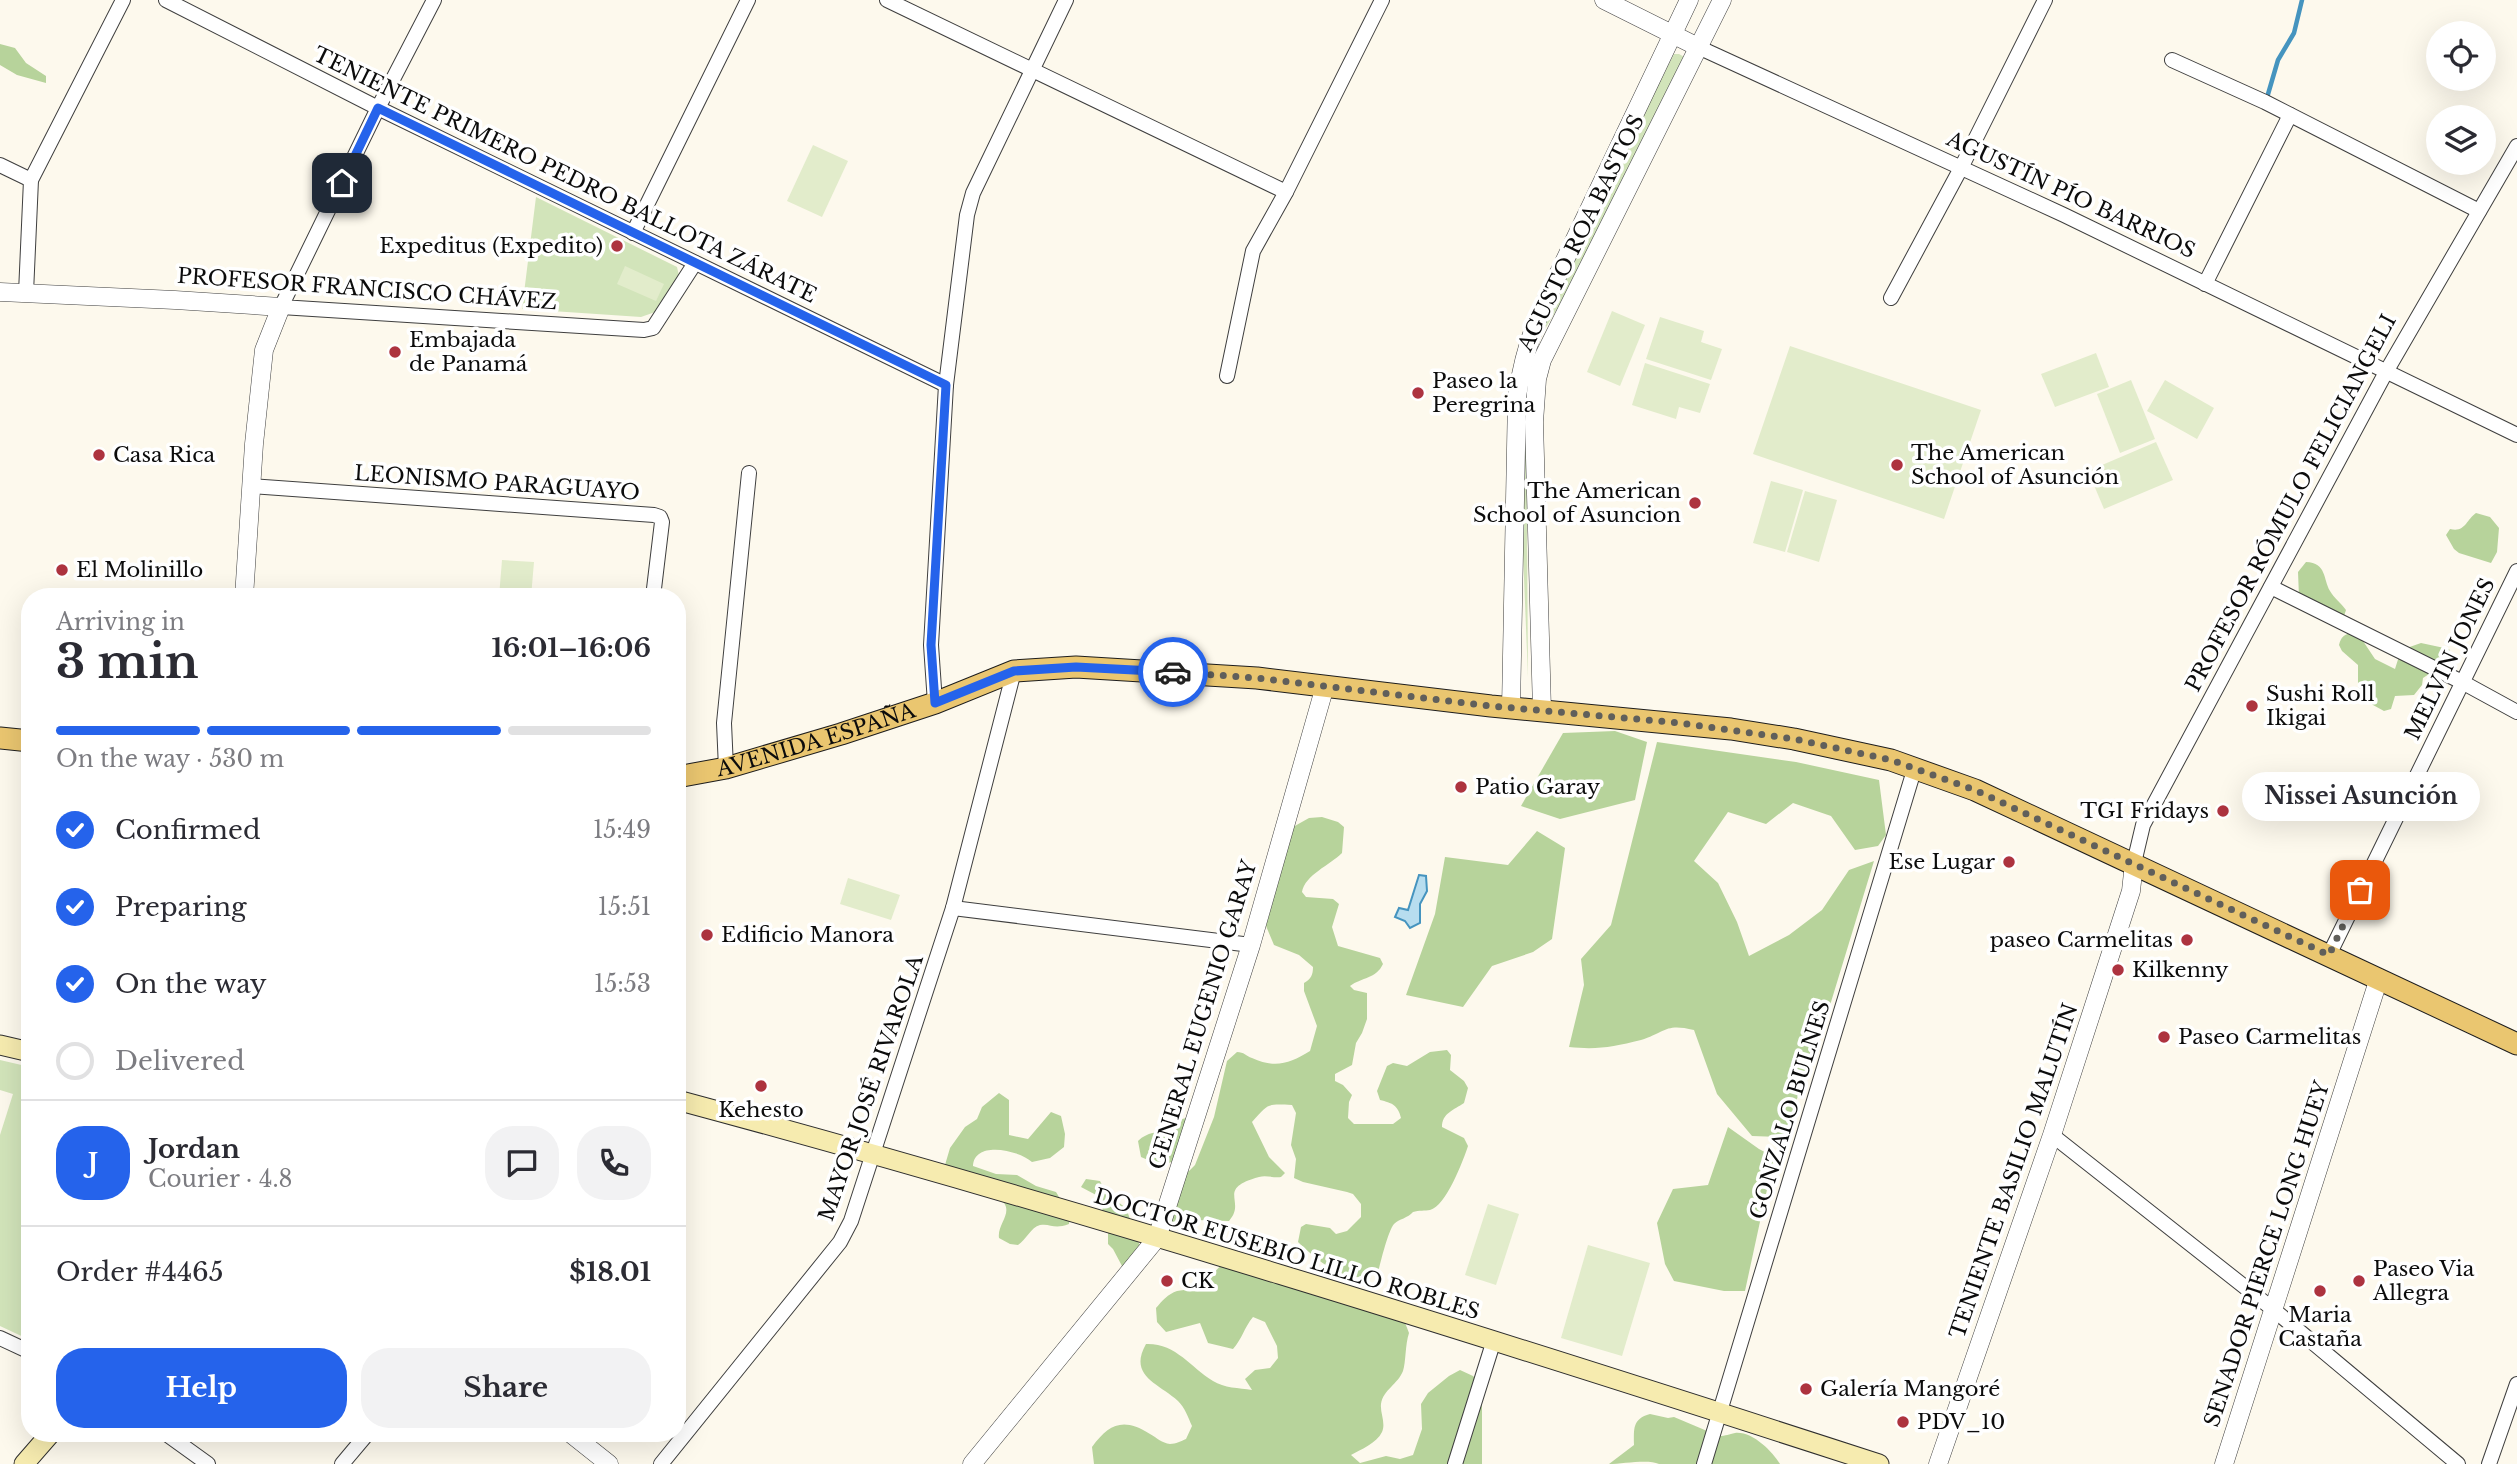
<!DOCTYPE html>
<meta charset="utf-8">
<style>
:root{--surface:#fff;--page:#f2f2f3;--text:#2b2b33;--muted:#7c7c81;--line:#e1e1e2;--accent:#2563eb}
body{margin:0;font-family:"Libre Baskerville",serif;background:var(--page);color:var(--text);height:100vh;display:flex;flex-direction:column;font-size:26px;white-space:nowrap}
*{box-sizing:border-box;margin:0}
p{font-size:23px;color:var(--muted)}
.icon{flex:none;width:38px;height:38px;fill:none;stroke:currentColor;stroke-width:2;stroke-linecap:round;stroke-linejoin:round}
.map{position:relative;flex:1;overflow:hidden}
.side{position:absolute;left:21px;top:588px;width:665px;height:854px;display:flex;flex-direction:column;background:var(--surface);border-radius:28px;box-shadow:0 7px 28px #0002}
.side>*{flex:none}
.fabs{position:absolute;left:2426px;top:21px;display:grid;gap:14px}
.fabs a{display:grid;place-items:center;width:70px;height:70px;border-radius:50%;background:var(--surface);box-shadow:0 7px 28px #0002;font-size:35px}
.pin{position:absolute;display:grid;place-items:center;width:60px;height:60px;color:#fff;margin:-30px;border-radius:14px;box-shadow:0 4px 10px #0006}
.courier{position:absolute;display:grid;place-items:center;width:70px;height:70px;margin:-35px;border:5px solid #2563eb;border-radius:50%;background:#fff;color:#222;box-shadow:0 2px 9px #0007}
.bubble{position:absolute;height:49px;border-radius:24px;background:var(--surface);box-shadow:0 7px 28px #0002;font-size:23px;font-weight:700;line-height:49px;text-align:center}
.headline em{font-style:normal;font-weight:700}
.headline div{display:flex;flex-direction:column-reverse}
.headline{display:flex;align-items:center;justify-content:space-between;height:119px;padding:0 35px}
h1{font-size:46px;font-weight:700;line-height:52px}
.bar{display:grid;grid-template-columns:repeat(4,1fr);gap:10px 7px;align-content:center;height:84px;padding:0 35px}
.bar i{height:9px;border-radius:5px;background:var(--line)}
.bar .selected{background:var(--accent)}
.bar p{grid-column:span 4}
.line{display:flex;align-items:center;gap:18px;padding:0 35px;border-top:2px solid var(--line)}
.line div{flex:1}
.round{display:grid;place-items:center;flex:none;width:74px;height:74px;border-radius:28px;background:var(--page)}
ol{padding:0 35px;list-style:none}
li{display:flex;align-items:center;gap:21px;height:77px}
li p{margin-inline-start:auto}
li .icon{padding:7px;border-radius:50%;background:var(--accent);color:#fff;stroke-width:4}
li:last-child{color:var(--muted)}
li i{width:38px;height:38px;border:4px solid var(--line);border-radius:50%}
.cta{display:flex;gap:14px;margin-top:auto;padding:14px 35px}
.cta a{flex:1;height:80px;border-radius:28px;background:var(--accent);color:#fff;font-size:28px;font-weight:700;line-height:80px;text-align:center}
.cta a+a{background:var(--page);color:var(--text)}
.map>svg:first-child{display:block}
</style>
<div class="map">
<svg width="2517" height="1464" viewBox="0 0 2517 1464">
<rect width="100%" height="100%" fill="#fdf9ed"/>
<g fill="#d2e4ba">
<polygon points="1674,54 1679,54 1686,58 1570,287 1542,334 1539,335 1586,227"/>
<polygon points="536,197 677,267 680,280 658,311 641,317 522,309"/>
<polygon points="1521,388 1526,388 1528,677 1523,553"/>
<polygon points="0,1060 30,1067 30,1340 0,1326 0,1135 13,1094 0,1090"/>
</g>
<g fill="#b7d39b">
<polygon points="0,44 15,48 26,63 46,76 46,83 17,75 0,65"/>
<path d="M2476,513L2490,517L2499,528L2497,552L2491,563L2459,553L2454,549L2446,535L2450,529C2465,533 2466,520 2476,513Z"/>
<path d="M2306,562C2327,563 2323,579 2330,591C2334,598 2341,603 2346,610L2344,616L2299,597L2298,572Z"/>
<path d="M2352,633L2363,641L2375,659L2395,669L2401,650L2421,643L2449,649L2452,655L2435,673L2429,674L2423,678L2422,685L2414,695L2395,696L2391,709L2384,711L2373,705L2358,691V665L2342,651L2339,645C2341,637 2344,634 2352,633Z"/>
<polygon points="1615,731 1647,742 1635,800 1560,819 1521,806 1563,733"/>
<path d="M1657,742L1796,762L1879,780L1886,835L1878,846L1855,850L1831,816L1793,803L1766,824L1728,812L1694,861L1718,883L1737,922L1749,956L1789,935L1822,910L1849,870L1874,861L1824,1025L1783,1137L1752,1136L1717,1094L1694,1030C1665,1023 1666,1032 1641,1040C1613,1047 1597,1050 1569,1047L1584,985L1581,959L1611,925Z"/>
<path d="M1322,817L1338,822L1344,827L1342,853C1330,865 1305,875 1302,892L1306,897L1333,899L1339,904L1332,927L1338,946L1380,958L1383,964C1376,979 1362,977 1350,986L1354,990L1367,993V1019L1362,1033L1356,1043L1352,1065L1335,1074V1081L1343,1085L1352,1095L1349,1102L1348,1118L1354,1124H1393L1401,1118C1398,1105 1392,1103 1380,1100L1377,1091L1387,1066L1393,1063L1407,1066L1430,1052L1447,1050L1451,1055L1450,1070L1464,1081L1468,1088L1464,1103C1454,1110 1442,1113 1442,1127L1464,1138L1468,1146C1463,1161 1446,1206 1430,1210C1425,1211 1419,1210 1413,1212C1408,1218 1399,1219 1394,1224C1388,1231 1380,1264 1378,1273C1348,1287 1319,1262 1298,1242L1301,1227L1306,1224L1330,1228L1336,1234L1347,1231L1361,1217V1204L1353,1194L1347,1192L1303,1182L1294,1178L1296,1159L1291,1145L1296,1113L1292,1105C1267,1104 1269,1103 1252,1122L1269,1157L1285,1173L1281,1177C1274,1178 1266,1175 1259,1177C1215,1189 1247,1201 1229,1221L1195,1220L1171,1225L1161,1224L1168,1191L1166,1179L1189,1171L1195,1165L1214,1117L1227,1061L1237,1052C1244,1052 1246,1056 1252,1058C1276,1069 1290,1063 1310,1051L1317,1026L1304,991V983C1311,979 1313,975 1313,967L1299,955L1274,945L1266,926L1293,827L1309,818Z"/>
<polygon points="1537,831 1565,848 1552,939 1533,952 1492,966 1463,1007 1406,995 1435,914 1445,857 1508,865"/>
<path d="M999,1093L1009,1100V1135L1028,1139L1051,1112L1061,1116L1065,1134L1064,1147L1050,1158L1032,1162C1019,1150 974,1140 973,1166L996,1174L1017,1175L1036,1186L1056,1192L1070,1215L1069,1224C1053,1230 1051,1223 1040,1225C1031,1227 1026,1240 1018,1245L1010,1244L999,1238C997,1225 1012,1214 1004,1203L947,1169L945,1165L950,1148L965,1127L977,1119L982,1107Z"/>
<path d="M1187,1118L1176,1160L1154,1169L1148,1160L1141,1157L1138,1141C1143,1136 1153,1131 1160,1133L1177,1120Z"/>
<polygon points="1728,1127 1759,1149 1774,1157 1745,1291 1724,1291 1674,1281 1665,1264 1657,1223 1673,1189 1708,1185"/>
<polygon points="1086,1179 1100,1181 1106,1193 1126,1208 1141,1249 1126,1266 1122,1266 1113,1249 1108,1244 1108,1229 1102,1216 1103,1202 1098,1196 1081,1187"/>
<path d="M1223,1264L1404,1320L1409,1333C1405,1345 1406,1362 1403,1371C1398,1384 1383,1390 1381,1404C1380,1413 1386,1423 1382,1432C1377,1443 1360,1450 1351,1455L1360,1463L1386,1456L1400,1459L1413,1455L1422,1429L1421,1404L1428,1393L1449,1376L1460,1370L1473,1376L1482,1385V1464H1094L1092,1447C1109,1424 1123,1417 1150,1434C1157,1438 1162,1443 1170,1444C1176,1444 1181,1441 1186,1439L1192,1426C1188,1417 1185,1408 1178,1401C1158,1383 1128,1376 1146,1344C1176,1343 1190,1367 1213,1381C1224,1388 1239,1388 1252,1390L1245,1379L1255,1370L1270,1368L1278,1358L1277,1346L1265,1322L1253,1317C1244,1328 1242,1339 1233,1349L1208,1343L1200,1323L1166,1332L1157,1322L1156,1308C1162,1301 1168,1294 1177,1291C1186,1289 1197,1291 1204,1284C1211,1278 1214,1271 1223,1264Z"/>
<path d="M1650,1414L1668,1418L1674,1417L1719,1436C1726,1436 1729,1434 1735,1433C1752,1431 1772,1451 1780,1464H1659C1648,1459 1623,1464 1609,1464L1634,1445C1634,1429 1632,1419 1650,1414Z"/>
</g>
<g fill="#e2eccb">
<polygon points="813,145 848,161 822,217 787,201"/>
<polygon points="625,266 664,284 656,301 617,284"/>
<polygon points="1612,311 1645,325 1620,386 1587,372"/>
<polygon points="1660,317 1704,331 1701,342 1722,349 1711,380 1646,359"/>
<polygon points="1790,346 1981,410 1944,519 1753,454"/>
<polygon points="2096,353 2109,387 2055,407 2041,374"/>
<polygon points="1645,363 1710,384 1700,413 1679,407 1676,419 1632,405"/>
<polygon points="2131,380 2155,439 2120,453 2097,394"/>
<polygon points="2165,380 2214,408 2197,439 2147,411"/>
<polygon points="2156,442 2173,480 2104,509 2088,471"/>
<polygon points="1771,481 1803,490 1785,552 1753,543"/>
<polygon points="1805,491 1837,500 1819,562 1787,552"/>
<polygon points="502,560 534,562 531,597 499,597"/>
<polygon points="848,878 900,895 891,920 840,904"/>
<polygon points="1488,1204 1519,1214 1496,1285 1465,1275"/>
<polygon points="1588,1245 1650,1263 1622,1356 1561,1338"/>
</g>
<polygon fill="#b7ddef" stroke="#4594bf" stroke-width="2" points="1419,875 1426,876 1427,891 1420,904 1420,923 1410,928 1405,921 1395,917 1399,908 1408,910"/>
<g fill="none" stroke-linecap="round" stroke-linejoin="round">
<polyline stroke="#4594bf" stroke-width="4.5" points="2266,101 2278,60 2294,33 2302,0"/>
<defs>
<g id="minor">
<polyline points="166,0 378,108 946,385"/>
<polyline points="434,0 378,108 281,307 644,330 653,328 695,263"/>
<polyline points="887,0 1286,192"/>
<polyline points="1698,47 2064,215 2517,435"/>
<polyline points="2172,60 2265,102 2479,211"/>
<polyline points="0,165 31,180"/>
<polyline points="633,233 748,0"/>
<polyline points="2205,284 2290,115"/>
<polyline points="26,293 31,180 123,0"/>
<polyline points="1891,298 1961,168 2045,0"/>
<polyline points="1227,376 1253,251 1286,192 1382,0"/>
<polyline points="251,486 654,515 660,517 662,522 653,597"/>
<polyline points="2271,587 2462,682 2517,712"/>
<polyline points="935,703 931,645 946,385 967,215 973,193 1066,0"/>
<polyline points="726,768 724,723 749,473"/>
<polyline points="2134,863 2143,825 2386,372 2517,146"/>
<polyline points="953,908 1251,945"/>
<polyline points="2329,955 2517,571"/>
<polyline points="2052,1135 2274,1310 2458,1464"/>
<polyline points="0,1338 30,1352"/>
<polyline points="165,1433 208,1464"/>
<polyline points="342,1464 368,1433"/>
<polyline points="661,1464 840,1242 851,1221 953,908 1014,671"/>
<polyline points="1455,1464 1494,1340"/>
<polyline points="1704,1464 1915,767"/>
<polyline points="2489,1464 2517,1384"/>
</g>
<g id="tertiary">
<polyline points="1604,0 1698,47"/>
<polyline points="0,292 175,300 281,307 264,350 254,444 244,597"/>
<path d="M1511,708L1517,397C1522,363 1530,333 1545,302L1689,0"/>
<polyline points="1542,710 1534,422 1537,379 1542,360 1722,0"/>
<polyline points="570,1433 609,1464"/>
<polyline points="972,1464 1157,1238 1251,945 1325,686"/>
<polyline points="1938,1464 2052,1135 2131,891 2134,863"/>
<polyline points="2224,1464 2379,978"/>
</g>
<g id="secondary">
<polyline points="0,1045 30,1052"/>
<path d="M677,1100C1081,1209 1481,1335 1879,1464"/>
<polyline points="24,1464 51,1433"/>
</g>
<g id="primary">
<polyline points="0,738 30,741"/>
<path id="s1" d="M677,777L726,768L841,734L935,703L1014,671L1076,667L1257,678L1491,706L1731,729L1794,739L1891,760L1975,790L2517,1044"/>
</g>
</defs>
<use href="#minor" stroke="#3f3f3f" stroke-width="16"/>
<use href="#tertiary" stroke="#3f3f3f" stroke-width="19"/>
<use href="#secondary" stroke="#2e2e2e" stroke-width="21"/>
<use href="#primary" stroke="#1d1d1d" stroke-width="23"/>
<use href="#minor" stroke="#fff" stroke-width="14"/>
<use href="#tertiary" stroke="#fff" stroke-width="18"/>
<use href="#secondary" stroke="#f6ebaf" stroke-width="19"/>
<use href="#primary" stroke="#eac670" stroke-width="21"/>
</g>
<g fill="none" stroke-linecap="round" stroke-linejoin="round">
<polyline stroke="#605f5b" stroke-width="7" stroke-dasharray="0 12.6" points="1173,672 1257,678 1491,706 1680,723 1794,739 1891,760 1975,790 2329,955 2360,890"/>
<polyline stroke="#2563eb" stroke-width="9" points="342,183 378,108 946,385 931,645 935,703 1014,671 1076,667 1173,672"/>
</g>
<g fill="#ad333f" stroke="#fff" stroke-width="2.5">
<circle cx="617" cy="246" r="7"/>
<circle cx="395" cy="352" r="7"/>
<circle cx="1418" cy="393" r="7"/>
<circle cx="99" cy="455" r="7"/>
<circle cx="1897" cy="465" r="7"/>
<circle cx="1695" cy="503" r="7"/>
<circle cx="62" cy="570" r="7"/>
<circle cx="2252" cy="706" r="7"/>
<circle cx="1461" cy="787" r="7"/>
<circle cx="2223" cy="811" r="7"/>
<circle cx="2009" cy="862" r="7"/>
<circle cx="707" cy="935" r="7"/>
<circle cx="2187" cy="940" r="7"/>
<circle cx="2118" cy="970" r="7"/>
<circle cx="2164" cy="1037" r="7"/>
<circle cx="761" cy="1086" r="7"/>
<circle cx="1167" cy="1281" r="7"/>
<circle cx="2359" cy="1281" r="7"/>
<circle cx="2320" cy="1291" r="7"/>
<circle cx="1806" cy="1389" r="7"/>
<circle cx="1903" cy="1422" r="7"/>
</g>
<g text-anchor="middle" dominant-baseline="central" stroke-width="7" stroke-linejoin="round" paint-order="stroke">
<g font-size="21" fill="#0c0c0c" stroke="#fff">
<text transform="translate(565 175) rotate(26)">TENIENTE PRIMERO PEDRO BALLOTA ZÁRATE</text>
<text transform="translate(2071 195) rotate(25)">AGUSTÍN PÍO BARRIOS</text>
<text transform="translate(1581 233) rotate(-64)">AGUSTO ROA BASTOS</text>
<text transform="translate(367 289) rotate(4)">PROFESOR FRANCISCO CHÁVEZ</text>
<text transform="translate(497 483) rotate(4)">LEONISMO PARAGUAYO</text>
<text transform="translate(2291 503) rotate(-62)">PROFESOR RÓMULO FELICIANGELI</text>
<text transform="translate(2450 659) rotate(-64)">MELVIN JONES</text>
<text stroke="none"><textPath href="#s1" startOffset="144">AVENIDA ESPAÑA</textPath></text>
<text transform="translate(1203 1015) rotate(-73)">GENERAL EUGENIO GARAY</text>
<text transform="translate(871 1088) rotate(-71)">MAYOR JOSÉ RIVAROLA</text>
<text transform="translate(1790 1110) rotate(-73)">GONZALO BULNES</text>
<text transform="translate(2014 1171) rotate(-71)">TENIENTE BASILIO MALUTÍN</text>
<text transform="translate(1287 1254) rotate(17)">DOCTOR EUSEBIO LILLO ROBLES</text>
<text transform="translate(2267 1254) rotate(-72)">SENADOR PIERCE LONG HUEY</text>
</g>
<g font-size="21" fill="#0c0c0c" stroke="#fff" text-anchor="start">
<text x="603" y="246" text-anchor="end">Expeditus (Expedito)</text>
<text x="409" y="340">Embajada<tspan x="409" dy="24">de Panamá</tspan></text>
<text x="1432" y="381">Paseo la<tspan x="1432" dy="24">Peregrina</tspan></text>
<text x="1911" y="453">The American<tspan x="1911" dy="24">School of Asunción</tspan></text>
<text x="113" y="455">Casa Rica</text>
<text x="1681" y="491" text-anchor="end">The American<tspan x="1681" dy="24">School of Asuncion</tspan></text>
<text x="76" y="570">El Molinillo</text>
<text x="2266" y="694">Sushi Roll<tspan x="2266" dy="24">Ikigai</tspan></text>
<text x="1475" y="787">Patio Garay</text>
<text x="2209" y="811" text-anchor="end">TGI Fridays</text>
<text x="1995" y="862" text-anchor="end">Ese Lugar</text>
<text x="721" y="935">Edificio Manora</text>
<text x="2173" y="940" text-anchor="end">paseo Carmelitas</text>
<text x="2132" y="970">Kilkenny</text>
<text x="2178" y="1037">Paseo Carmelitas</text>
<text x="761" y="1110" text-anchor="middle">Kehesto</text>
<text x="2373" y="1269">Paseo Via<tspan x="2373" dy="24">Allegra</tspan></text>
<text x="1181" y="1281">CK</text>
<text x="2320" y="1315" text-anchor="middle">Maria<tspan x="2320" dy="24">Castaña</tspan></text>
<text x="1820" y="1389">Galería Mangoré</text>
<text x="1917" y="1422">PDV_10</text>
</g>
</g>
</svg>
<div class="fabs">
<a><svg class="icon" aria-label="locate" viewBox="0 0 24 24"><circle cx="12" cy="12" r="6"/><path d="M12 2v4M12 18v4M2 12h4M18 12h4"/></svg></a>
<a><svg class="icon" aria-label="layers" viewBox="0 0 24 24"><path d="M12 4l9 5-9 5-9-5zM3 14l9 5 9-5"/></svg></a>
</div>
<div class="pin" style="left:2360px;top:890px;background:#ea580c"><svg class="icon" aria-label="bag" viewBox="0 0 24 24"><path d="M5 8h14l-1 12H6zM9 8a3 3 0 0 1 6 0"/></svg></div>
<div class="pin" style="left:342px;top:183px;background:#1f2937"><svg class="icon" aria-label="home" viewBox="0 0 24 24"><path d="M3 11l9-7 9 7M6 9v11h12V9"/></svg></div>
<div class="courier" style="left:1173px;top:672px"><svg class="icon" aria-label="car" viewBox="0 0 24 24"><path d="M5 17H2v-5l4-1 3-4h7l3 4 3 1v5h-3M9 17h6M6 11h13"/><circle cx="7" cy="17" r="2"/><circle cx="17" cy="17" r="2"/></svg></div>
<div class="bubble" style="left:2242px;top:772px;width:238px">Nissei Asunción</div>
<section class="side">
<div class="headline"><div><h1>3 min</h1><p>Arriving in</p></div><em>16:01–16:06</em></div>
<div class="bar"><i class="selected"></i><i class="selected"></i><i class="selected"></i><i></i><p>On the way · 530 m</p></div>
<ol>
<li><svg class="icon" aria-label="check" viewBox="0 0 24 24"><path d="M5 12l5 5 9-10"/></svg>Confirmed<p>15:49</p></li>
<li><svg class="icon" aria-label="check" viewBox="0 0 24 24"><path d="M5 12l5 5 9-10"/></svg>Preparing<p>15:51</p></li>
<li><svg class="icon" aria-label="check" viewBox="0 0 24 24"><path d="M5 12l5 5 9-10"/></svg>On the way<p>15:53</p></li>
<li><i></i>Delivered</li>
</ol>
<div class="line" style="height:126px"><b class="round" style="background:var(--accent);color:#fff">J</b><div><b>Jordan</b><p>Courier · 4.8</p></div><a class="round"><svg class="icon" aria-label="chat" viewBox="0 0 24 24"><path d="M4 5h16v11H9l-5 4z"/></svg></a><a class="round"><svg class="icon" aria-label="phone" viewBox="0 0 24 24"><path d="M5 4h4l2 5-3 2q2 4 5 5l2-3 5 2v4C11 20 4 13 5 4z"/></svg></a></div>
<div class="line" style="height:91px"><div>Order #4465</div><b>$18.01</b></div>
<div class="cta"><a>Help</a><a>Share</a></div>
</section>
</div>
